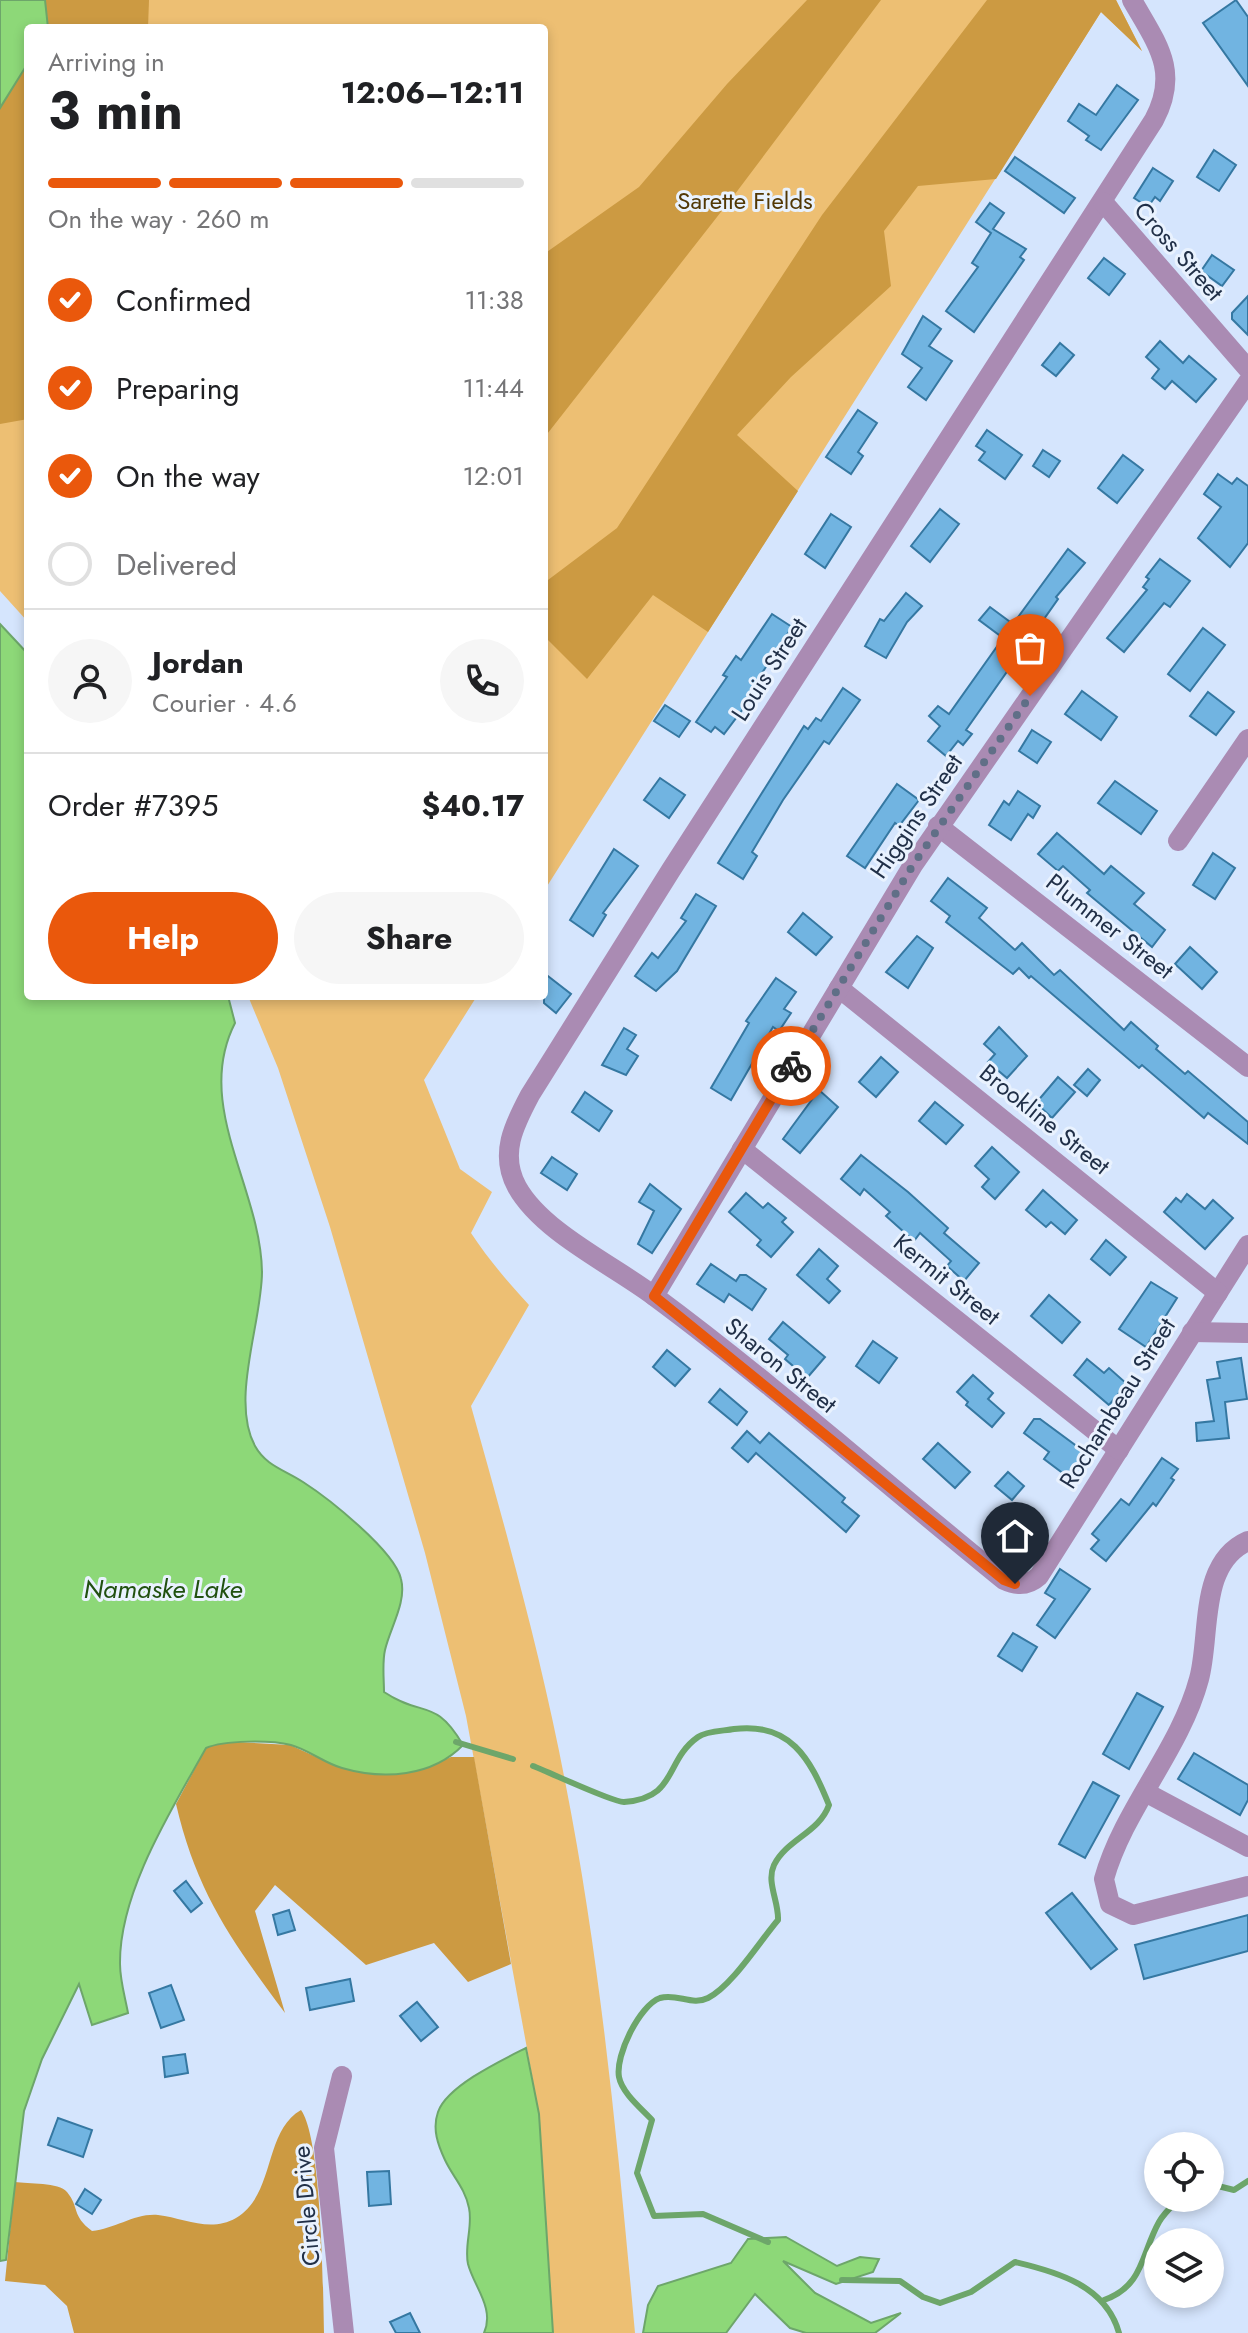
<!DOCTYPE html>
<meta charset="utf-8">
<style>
:root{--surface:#fff;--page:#f6f6f6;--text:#202124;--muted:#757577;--line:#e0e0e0;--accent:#ea580c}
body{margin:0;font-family:Jost,sans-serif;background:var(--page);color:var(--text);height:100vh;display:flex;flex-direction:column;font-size:30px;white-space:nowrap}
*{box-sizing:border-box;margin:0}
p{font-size:26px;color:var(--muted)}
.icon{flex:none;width:44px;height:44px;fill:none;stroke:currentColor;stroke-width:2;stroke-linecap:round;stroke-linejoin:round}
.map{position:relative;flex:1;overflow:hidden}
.sheet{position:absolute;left:24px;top:24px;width:524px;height:976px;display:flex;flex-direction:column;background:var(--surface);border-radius:8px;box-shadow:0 4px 12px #0003}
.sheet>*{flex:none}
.tools{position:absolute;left:1144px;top:2132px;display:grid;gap:16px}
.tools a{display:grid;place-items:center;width:80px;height:80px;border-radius:50%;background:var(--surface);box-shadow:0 4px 12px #0003;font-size:40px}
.pin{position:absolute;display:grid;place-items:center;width:68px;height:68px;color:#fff;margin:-82px -34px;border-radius:50% 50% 50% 0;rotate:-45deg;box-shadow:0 0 8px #0007}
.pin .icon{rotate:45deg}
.courier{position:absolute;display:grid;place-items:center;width:80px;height:80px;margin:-40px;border:6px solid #ea580c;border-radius:50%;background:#fff;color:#222;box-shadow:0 2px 10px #0007}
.summary em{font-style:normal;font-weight:700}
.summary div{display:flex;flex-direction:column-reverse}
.summary{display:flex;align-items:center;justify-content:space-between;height:136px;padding:0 24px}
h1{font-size:52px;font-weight:700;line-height:60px}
.bar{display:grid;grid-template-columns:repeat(4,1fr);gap:12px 8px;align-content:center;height:96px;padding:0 24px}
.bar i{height:10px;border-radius:6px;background:var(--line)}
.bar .selected{background:var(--accent)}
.bar p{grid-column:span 4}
.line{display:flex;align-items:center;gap:20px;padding:0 24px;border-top:2px solid var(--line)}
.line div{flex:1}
.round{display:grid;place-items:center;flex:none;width:84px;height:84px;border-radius:42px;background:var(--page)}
ol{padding:0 24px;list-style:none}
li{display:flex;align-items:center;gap:24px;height:88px}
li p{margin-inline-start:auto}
li .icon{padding:8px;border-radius:50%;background:var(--accent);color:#fff;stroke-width:4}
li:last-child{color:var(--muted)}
li i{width:44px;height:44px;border:4px solid var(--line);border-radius:50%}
.action{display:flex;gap:16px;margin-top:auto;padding:16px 24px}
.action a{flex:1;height:92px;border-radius:48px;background:var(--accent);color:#fff;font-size:32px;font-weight:700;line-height:92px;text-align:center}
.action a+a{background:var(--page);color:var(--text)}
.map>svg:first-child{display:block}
</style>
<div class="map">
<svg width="1248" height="2333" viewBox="0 0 1248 2333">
<rect width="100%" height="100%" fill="#d5e5fd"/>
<g fill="#edbf73">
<polygon points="11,0 1116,0 1142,51 1101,12 544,891 544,28 28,28 28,622 0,591 0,17"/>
<path d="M248,996H477L424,1080L460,1169L492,1192L471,1233C488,1259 508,1282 529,1305L471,1406C506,1531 541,1655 565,1781C601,1963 618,2148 635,2333H553L539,2114L466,1716L425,1553L330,1227L278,1068Z"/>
</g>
<g fill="#cc9a42">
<polygon points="45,0 149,0 148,28 48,28"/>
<polygon points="807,0 881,0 735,194 544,438 544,254 639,187 727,84"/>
<polygon points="987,0 1116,0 1142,51 1101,12 996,179 918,186 884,231 891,286 791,377 737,435 798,491 708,632 653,595 587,679 544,636 544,583 617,528 822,215"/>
<polygon points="28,63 28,419 0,424 0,108"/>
<path d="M222,1741L290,1745L341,1768L415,1772L451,1757H474L511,1964L468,1982L434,1943L366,1965L275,1885L255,1911L285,2013C232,1941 197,1894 176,1804L206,1748Z"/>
<path d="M301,2110C322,2139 323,2291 324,2333H74L67,2306L45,2285L5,2281L15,2182C28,2184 59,2182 67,2192C80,2208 71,2215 92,2231C115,2229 135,2213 158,2215C184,2218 210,2233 236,2218C276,2194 263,2132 301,2110Z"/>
</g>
<g fill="#8dd878" stroke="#6da66a" stroke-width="2">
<polygon points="0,0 45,0 48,28 28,28 28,63 0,108"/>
<path d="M0,624L28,654V996H228L235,1023C193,1105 261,1188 262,1272C262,1322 230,1400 255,1446C266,1466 285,1470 303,1482C328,1498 395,1551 401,1579C407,1602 390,1628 385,1650C382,1663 384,1679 384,1692C423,1718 435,1697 463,1745C432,1777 383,1780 342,1768C324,1763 309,1750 291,1745C271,1740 224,1740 206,1748C172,1809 119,1892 120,1964C120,1980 125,1997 128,2013L92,2025L79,1984L42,2059L24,2111L6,2260L0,2261Z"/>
<path d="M526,2048L539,2114L553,2333H484C495,2308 474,2287 468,2264C464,2246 473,2226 469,2208C465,2188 453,2177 445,2160C438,2145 432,2129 438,2112C447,2086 502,2060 526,2048Z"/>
<polygon points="786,2237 837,2266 860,2257 879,2259 873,2272 836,2284 783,2261 815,2293 871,2323 901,2313 875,2333 806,2333 790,2328 755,2294 726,2333 643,2333 648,2305 658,2286 731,2263 748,2239"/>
</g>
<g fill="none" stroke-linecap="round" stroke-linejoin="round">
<g stroke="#6da66a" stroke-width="6">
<polyline points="456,1742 513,1759"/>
<path d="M533,1766C549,1772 614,1803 624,1802C678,1798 664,1761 698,1737C706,1731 723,1731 734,1729C790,1722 810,1758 829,1805C819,1833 787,1839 774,1865C766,1882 779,1902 778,1920C760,1941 732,1986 708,1998C692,2006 677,1993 660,1998C640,2005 615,2055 619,2077C622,2093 642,2109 652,2120L637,2173L654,2216L703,2214L768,2242"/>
<polyline points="1210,2184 1234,2190 1248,2181"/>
<path d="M842,2280L900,2281L923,2297L940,2303L971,2292L1015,2262C1058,2272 1106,2286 1119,2333"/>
<path d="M1104,2300C1144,2286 1141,2254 1159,2222C1164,2213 1173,2205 1180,2198"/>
</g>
</g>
<g fill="#71b4e1" stroke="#3578a2" stroke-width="2">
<polygon points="1236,0 1248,17 1248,86 1203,23"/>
<polygon points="1117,85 1138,100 1101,150 1086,140 1089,136 1068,121 1079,104 1096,115"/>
<polygon points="1214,150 1236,165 1219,191 1197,177"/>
<polygon points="1015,157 1075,198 1064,213 1005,171"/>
<polygon points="1153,168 1173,181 1160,201 1155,197 1148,207 1134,198"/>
<polygon points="990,203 1004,213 993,229 1026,249 1020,257 1024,260 974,332 946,311 978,267 972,263 991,233 976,222"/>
<polygon points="1212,255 1234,270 1222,286 1201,271"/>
<polygon points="1104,258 1125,274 1109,295 1088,278"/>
<polygon points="1248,296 1248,335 1232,319 1232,313"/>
<polygon points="923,316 941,329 929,346 952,361 926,400 908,387 922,368 902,354"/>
<polygon points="1160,341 1183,363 1189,356 1216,379 1196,402 1172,381 1165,389 1152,378 1159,369 1146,357"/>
<polygon points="1060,343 1074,355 1056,376 1042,365"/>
<polygon points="858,410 877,423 858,452 863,456 851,474 826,457"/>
<polygon points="987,430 1022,455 1005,479 979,460 985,452 976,446"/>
<polygon points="1043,450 1060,461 1049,477 1033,466"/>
<polygon points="1123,455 1143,470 1117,503 1098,488"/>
<polygon points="1218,474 1232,484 1237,478 1248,486 1248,543 1230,567 1198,538 1221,507 1204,494"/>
<polygon points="940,509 959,524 930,562 911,546"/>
<polygon points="831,514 851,527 825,568 805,554"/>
<polygon points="1068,549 1085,563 1056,597 1058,599 966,730 972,734 963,745 958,741 946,756 928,741 940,726 929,716 938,706 949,714 1003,638 979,620 990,607 1013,624"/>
<polygon points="1160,559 1190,581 1170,607 1164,603 1124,652 1107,638 1147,590 1143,587 1149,579 1146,577"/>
<polygon points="906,593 922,606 907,622 886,658 865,646 880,619 884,621"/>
<polygon points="772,614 792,627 762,673 767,677 724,734 715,727 711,732 696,722 727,677 723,675 736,656 741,660"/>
<polygon points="1203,628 1225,645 1190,691 1168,674"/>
<polygon points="843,688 860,700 829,744 824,741 783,800 752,852 757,856 743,879 718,863 804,726 808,729 816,718 821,721"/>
<polygon points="1082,691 1117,717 1101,740 1065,714"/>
<polygon points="1208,692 1234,712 1216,735 1190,716"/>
<polygon points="665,705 690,721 679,737 654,721"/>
<polygon points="1032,730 1051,742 1037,763 1019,751"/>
<polygon points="660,778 685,795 669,818 644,800"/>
<polygon points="1115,781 1157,811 1141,834 1098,803"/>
<polygon points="897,784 919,800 899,826 895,823 865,868 847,856"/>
<polygon points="1018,791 1040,806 1033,818 1028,814 1011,840 989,825 1004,801 1009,805"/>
<polygon points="1057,833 1104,874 1111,866 1144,893 1134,904 1165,930 1152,947 1087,893 1090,890 1063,866 1058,871 1038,854"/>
<polygon points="614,849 638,866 603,913 606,915 593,936 570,920"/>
<polygon points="1213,853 1235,868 1215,899 1193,885"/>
<polygon points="948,878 987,908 979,918 1015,950 1022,943 1054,975 1060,970 1124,1030 1131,1022 1158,1046 1156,1049 1185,1074 1188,1071 1248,1122 1248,1144 1208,1113 1204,1118 1142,1065 1139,1068 1031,976 1029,978 1019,968 1013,974 946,922 950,916 931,901"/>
<polygon points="696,894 716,906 677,971 656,991 635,976 652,953 658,958 686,921 681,918"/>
<polygon points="803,913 832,937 816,955 788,932"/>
<polygon points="917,936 933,948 908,988 886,972"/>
<polygon points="1190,947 1217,972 1202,989 1175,964"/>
<polygon points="544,973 571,994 556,1013 544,1003"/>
<polygon points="776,978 796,992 784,1009 791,1013 779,1031 773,1027 731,1100 711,1088 749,1023 746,1021"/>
<polygon points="999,1027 1027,1056 1007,1078 988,1062 995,1054 984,1044"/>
<polygon points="624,1028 636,1035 627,1049 638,1056 626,1075 602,1065"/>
<polygon points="881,1057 898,1072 876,1097 859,1082"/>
<polygon points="1088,1069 1100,1080 1087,1096 1074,1085"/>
<polygon points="1058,1077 1075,1092 1052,1118 1036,1103"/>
<polygon points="819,1090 838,1107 800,1153 783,1139"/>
<polygon points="585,1092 612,1111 599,1131 572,1112"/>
<polygon points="935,1102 963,1125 946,1144 919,1121"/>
<polygon points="992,1147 1019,1172 995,1199 982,1187 989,1179 975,1166"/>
<polygon points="861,1155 908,1192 948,1228 944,1233 979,1263 964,1281 947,1266 951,1261 920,1233 914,1241 886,1216 890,1212 864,1189 860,1195 841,1179"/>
<polygon points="552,1157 577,1174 567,1190 541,1173"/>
<polygon points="650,1184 681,1209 652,1253 638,1244 654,1211 639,1202"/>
<polygon points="1043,1190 1077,1220 1065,1234 1051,1222 1046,1227 1026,1210"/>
<polygon points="746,1193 763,1208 768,1203 786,1218 782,1222 793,1232 771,1257 757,1245 761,1240 729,1212"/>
<polygon points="1187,1194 1205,1209 1213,1200 1233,1218 1205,1249 1164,1212 1176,1198 1181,1202"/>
<polygon points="1106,1240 1126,1257 1110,1275 1091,1259"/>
<polygon points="819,1249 838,1266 827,1279 840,1291 829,1303 797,1275"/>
<polygon points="711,1264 736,1281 740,1275 746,1275 766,1289 752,1310 729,1294 724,1302 697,1284"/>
<polygon points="1151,1282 1177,1298 1146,1347 1119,1329"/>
<polygon points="1049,1295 1080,1322 1062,1343 1031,1316"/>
<polygon points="783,1322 825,1357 807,1378 785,1359 788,1355 769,1339"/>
<polygon points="873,1341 897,1358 879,1383 856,1366"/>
<polygon points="667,1350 690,1369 675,1386 653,1367"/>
<polygon points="1241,1358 1247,1399 1225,1402 1229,1438 1197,1441 1196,1423 1214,1421 1207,1380 1220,1378 1217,1362"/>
<polygon points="1087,1359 1104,1373 1109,1368 1127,1384 1109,1405 1074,1375"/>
<polygon points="973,1375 993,1393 988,1399 1004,1413 992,1427 966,1405 968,1402 957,1392"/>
<polygon points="720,1389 747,1412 737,1425 709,1402"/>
<polygon points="1034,1419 1040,1419 1086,1453 1068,1477 1044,1459 1049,1452 1024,1433"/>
<polygon points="747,1431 760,1443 769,1433 845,1498 842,1502 859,1516 846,1532 756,1453 748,1462 732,1448"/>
<polygon points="938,1443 970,1472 955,1488 923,1459"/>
<polygon points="1162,1458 1178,1469 1171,1478 1174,1480 1156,1506 1153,1503 1106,1561 1091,1549 1099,1540 1092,1534 1121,1499 1129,1505"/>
<polygon points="1008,1472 1024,1486 1012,1500 995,1486"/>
<polygon points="1002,1508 1033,1531 1017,1552 987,1529"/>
<polygon points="1060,1569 1090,1589 1055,1638 1037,1625 1055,1599 1045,1593"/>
<polygon points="1013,1633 1037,1647 1022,1671 998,1656"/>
<polygon points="1137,1693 1163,1707 1129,1769 1103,1754"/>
<polygon points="1194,1753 1248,1785 1248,1800 1240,1815 1178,1779"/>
<polygon points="1093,1782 1119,1796 1085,1858 1059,1844"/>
<polygon points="186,1881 202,1903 191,1912 174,1891"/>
<polygon points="1072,1893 1117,1949 1091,1969 1046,1913"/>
<polygon points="289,1910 295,1930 278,1935 273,1915"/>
<polygon points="1248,1915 1248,1951 1144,1979 1135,1945"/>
<polygon points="350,1979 354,2001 310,2010 306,1988"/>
<polygon points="171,1985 184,2020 161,2028 149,1993"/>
<polygon points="417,2002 438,2027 421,2041 400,2016"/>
<polygon points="185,2054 188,2073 165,2077 163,2057"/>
<polygon points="58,2118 92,2130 83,2157 48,2145"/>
<polygon points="389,2171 391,2204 369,2206 367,2172"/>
<polygon points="85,2189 101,2200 92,2214 76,2204"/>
<polygon points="410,2313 420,2333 396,2333 390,2322"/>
</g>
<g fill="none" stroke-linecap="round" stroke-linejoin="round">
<g stroke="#aa8bb3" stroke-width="20">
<path d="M1132,0C1157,44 1180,71 1154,120L671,870L530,1095C514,1125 499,1154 517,1187C542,1232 613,1265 654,1296C774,1385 888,1486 1004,1580C1017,1586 1028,1586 1039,1576L1248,1245"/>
<polyline points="1103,202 1248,369"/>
<polyline points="938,826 1248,1067"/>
<polyline points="1178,841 1248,739"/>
<polyline points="839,988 1218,1293"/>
<polyline points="742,1149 1119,1450"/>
<polyline points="654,1296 913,865 1248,382"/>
<polyline points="1192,1332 1248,1333"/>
<path d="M1248,1541C1198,1563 1211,1635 1199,1679C1180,1750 1124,1808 1104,1879L1110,1904L1133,1915L1248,1886"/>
<polyline points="1145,1792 1248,1847"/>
<polyline points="342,2076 324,2148 344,2333"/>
</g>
</g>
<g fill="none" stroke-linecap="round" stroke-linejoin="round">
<polyline stroke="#606f87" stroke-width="8" stroke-dasharray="0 14.4" points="791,1066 913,865 1030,696"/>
<polyline stroke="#ea580c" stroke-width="10" points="791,1066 654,1296 1004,1580 1015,1584"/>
</g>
<g text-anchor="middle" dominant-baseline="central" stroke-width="6" stroke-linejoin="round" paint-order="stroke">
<g font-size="24" fill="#523805" stroke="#e9f2fe">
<text x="745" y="200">Sarette Fields</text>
</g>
<g font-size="24" fill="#213048" stroke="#e9f2fe">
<text transform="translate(1179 251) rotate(49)">Cross Street</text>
<text transform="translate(769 669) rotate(-57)">Louis Street</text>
<text transform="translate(916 816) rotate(-56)">Higgins Street</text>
<text transform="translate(1110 926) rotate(38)">Plummer Street</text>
<text transform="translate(1045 1119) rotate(39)">Brookline Street</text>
<text transform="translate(947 1279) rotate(39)">Kermit Street</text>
<text transform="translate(781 1365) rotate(39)">Sharon Street</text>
<text transform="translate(1117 1403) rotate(-58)">Rochambeau Street</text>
<text transform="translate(306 2206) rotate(-95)">Circle Drive</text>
</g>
<g font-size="26" font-style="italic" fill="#215110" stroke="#e9f2fe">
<text x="163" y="1589">Namaske Lake</text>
</g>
</g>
</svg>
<div class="tools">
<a><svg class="icon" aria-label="locate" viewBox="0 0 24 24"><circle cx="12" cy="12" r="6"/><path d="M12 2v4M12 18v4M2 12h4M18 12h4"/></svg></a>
<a><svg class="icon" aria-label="layers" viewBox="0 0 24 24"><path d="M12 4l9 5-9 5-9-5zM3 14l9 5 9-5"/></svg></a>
</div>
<div class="pin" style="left:1030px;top:696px;background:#ea580c"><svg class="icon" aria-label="bag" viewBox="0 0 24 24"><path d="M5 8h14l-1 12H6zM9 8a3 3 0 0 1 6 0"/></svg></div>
<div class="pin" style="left:1015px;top:1584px;background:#1f2937"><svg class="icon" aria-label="home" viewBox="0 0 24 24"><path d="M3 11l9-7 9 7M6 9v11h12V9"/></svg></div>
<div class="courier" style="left:791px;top:1066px"><svg class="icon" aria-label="bike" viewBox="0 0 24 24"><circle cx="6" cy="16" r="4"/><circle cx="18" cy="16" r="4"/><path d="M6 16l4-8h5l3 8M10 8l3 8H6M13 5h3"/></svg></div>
<section class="sheet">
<div class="summary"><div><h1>3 min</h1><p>Arriving in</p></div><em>12:06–12:11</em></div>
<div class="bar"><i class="selected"></i><i class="selected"></i><i class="selected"></i><i></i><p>On the way · 260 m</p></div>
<ol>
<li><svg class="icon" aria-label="check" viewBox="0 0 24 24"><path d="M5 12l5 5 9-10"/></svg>Confirmed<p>11:38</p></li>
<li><svg class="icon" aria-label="check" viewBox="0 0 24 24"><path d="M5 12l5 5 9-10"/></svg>Preparing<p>11:44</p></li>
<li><svg class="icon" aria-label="check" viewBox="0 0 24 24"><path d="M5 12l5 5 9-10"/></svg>On the way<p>12:01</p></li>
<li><i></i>Delivered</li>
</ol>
<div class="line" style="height:144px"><a class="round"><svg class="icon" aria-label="person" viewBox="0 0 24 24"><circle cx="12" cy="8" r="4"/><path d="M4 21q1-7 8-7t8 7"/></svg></a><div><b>Jordan</b><p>Courier · 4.6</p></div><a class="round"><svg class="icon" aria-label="phone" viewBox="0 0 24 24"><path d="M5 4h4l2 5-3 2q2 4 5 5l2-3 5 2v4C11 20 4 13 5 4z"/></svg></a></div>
<div class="line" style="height:104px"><div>Order #7395</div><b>$40.17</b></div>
<div class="action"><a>Help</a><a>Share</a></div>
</section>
</div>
